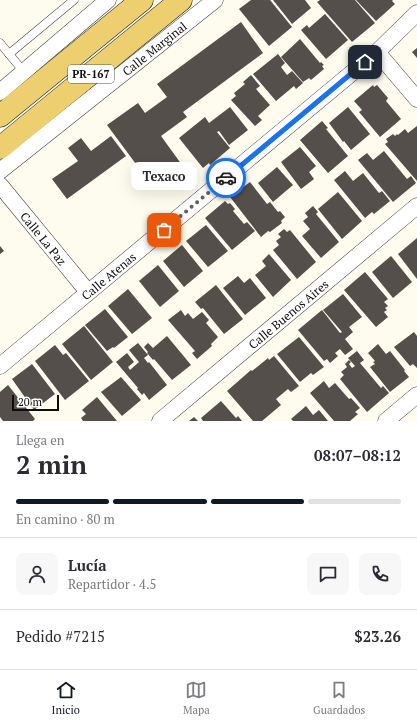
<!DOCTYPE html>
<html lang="es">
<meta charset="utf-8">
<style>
:root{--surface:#fff;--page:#f7f7f7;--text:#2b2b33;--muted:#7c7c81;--line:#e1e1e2;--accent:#111827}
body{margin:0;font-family:"PT Serif",serif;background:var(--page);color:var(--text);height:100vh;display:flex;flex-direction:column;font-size:15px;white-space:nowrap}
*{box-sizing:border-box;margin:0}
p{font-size:13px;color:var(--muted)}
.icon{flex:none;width:22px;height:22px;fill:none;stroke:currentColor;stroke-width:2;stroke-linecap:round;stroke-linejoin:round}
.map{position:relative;height:421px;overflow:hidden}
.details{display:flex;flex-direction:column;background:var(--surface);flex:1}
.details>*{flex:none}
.scale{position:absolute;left:12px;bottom:10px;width:47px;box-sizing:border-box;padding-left:4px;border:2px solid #0d0d0d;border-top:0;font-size:11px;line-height:14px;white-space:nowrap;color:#0d0d0d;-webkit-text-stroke:3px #fff;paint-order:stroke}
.pin{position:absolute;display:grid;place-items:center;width:34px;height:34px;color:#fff;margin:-17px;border-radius:8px;box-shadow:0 2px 6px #0006}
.courier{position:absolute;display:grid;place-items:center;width:40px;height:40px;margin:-20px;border:3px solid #1a73e8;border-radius:50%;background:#fff;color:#222;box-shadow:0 1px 5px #0007}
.bubble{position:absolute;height:28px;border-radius:8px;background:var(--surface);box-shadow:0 4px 16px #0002;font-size:13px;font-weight:800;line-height:28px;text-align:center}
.summary em{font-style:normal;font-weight:800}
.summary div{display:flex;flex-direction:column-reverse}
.summary{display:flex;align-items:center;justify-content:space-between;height:68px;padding:0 16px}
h1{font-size:26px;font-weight:800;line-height:30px}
.bar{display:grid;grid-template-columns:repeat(4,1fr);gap:6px 4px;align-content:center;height:48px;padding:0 16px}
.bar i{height:5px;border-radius:3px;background:var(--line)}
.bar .current{background:var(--accent)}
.bar p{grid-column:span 4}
.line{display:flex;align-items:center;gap:10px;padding:0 16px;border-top:1px solid var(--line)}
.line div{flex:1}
.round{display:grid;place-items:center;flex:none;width:42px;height:42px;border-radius:8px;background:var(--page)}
.dock{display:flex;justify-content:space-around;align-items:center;height:56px;border-top:1px solid var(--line);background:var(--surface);font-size:11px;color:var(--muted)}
.dock a{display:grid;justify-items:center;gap:2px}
.dock .current{color:var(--accent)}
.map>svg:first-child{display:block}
</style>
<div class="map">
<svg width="417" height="421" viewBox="0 0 417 421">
<rect width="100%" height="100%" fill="#fefbef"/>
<g fill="#554f4b">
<polygon points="251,0 270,0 292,27 269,46 239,9"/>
<polygon points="273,0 305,0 311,8 292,24"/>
<polygon points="320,0 355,0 375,23 352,42 317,2"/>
<polygon points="356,0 393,0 392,1 395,4 376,21"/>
<polygon points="325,14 348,40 326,59 301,30 307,25 309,28"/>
<polygon points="241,22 263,53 183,112 187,117 161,136 182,165 153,187 107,125 138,103 145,113 167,97 157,84"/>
<polygon points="300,39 320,63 321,62 324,65 322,66 324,69 311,80 309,78 303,82 281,57"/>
<polygon points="417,48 417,58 412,52"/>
<polygon points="278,54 285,63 281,67 287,75 292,71 303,83 296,89 294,86 276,101 253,74"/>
<polygon points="251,75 260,86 256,89 270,105 258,116 262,120 255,126 231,100 236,96 234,93 245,84 243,82"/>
<polygon points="373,85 374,87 377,85 388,98 386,101 401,119 380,137 359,112 362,110 354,101"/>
<polygon points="230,107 248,130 229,145 219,131 217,132 230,148 210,165 209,163 203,168 179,138 205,117 209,123"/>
<polygon points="348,107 370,134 351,150 344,141 343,142 329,123"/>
<polygon points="322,121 328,128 326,129 348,156 328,173 300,140"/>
<polygon points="417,126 417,181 385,144 388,142 386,139 393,134 395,136 397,134 398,135 405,129 408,133"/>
<polygon points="111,136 126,156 67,199 52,179 78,161 68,148 81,138 91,151"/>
<polygon points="300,147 316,166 309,172 314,179 301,189 281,162"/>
<polygon points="384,151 407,179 411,176 416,183 393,202 358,160 367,153 373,160"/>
<polygon points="277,167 293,185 273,202 258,183"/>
<polygon points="345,171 353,181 363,173 379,193 382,191 390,201 374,214 372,212 365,218 334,180"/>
<polygon points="250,182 267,204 270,202 278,212 280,211 285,217 281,221 282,223 270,232 268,231 261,237 230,197"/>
<polygon points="338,192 362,221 342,239 318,209"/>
<polygon points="225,201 228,204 230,203 235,209 233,211 244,224 247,222 255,231 232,250 205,218"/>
<polygon points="313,206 318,212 316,214 339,242 321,258 302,236 310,229 303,221 308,217 305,213"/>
<polygon points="206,225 228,251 208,267 186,241"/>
<polygon points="284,229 287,232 290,230 316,262 297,279 273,250 279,245 276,241 281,237 278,234"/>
<polygon points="417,238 417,279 398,254"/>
<polygon points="182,245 203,271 184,287 163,261"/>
<polygon points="0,246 4,251 0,254"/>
<polygon points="269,254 291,280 273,297 255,275 266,266 262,261"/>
<polygon points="391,256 412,282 393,298 372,272"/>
<polygon points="158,265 179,291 160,307 139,281"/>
<polygon points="365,272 388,299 384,302 388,306 385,308 387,310 384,312 388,317 376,327 344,290"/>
<polygon points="238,276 244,283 250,278 266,298 245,315 223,288"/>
<polygon points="216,285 243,319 224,334 203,308 201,309 195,302"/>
<polygon points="128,289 152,318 132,334 108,306"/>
<polygon points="343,294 362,317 349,327 353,332 345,339 353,349 345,355 340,349 335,353 338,356 330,363 327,359 324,361 298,330 322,310 340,333 342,332 323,310"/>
<polygon points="105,309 128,337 114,348 113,347 107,351 85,325"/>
<polygon points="181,310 185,316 188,313 193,319 202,312 209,320 206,323 218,337 211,344 212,346 197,359 192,353 195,351 168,320"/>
<polygon points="84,326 113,362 91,380 62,344"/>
<polygon points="414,332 417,336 417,368 413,364 410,366 394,347"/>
<polygon points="167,336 191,365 172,380 154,359 153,360 147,353 148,352 144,347 148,343 153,348"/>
<polygon points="299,337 324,367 313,375 311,373 300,382 277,354"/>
<polygon points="138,343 148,355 144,358 148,363 149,362 167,385 149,400 144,393 142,395 137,389 138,388 116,362 127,353 134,362 128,367 130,370 139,362 129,350"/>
<polygon points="378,344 386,354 390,351 405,370 404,371 409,377 390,392 370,367 375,364 373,362 375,361 368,353"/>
<polygon points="55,345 63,355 66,353 89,381 65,400 35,361"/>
<polygon points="357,351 364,360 360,363 381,388 383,386 389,393 367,412 340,379 344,375 341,372 347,367 345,364 349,360 351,362 349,364 352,368 355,366 348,358"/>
<polygon points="274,356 299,386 291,392 288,389 276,399 281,405 262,421 253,421 227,391 251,370 252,371 268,358 269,360"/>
<polygon points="32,364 55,394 34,410 12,379"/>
<polygon points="121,377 141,400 122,416 101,392"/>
<polygon points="324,381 329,388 335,383 349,399 351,398 360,408 355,412 358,414 350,421 334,421 310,393"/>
<polygon points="8,385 35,419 33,421 3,421 0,417 0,392"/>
<polygon points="97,397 117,421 83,421 81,418 86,414 82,410"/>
<polygon points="221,401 236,418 238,416 242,421 203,421 201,418"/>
<polygon points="306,406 313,415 319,410 328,421 293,421 291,419"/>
<polygon points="194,417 198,421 189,421"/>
</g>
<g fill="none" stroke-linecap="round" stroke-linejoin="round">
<defs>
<g id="lane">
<polyline points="0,43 24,72"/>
<polyline points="9,54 74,0"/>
</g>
<g id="street">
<polyline points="377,52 417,99"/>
<polyline points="0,92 108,0"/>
<path id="s1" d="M0,171L215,0"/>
<path id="s2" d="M0,185L88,292"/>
<path id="s3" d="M0,366L377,52L417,13"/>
<path id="s4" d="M160,421L417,206"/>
<polyline points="386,421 417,395"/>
</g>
<g id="primary">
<polyline points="0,116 142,0"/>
<polyline points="0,148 181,0"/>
</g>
</defs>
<use href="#lane" stroke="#404040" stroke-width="9"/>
<use href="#street" stroke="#404040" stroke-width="17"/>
<use href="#primary" stroke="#1e1e1e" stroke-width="23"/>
<use href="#lane" stroke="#fff" stroke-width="8"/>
<use href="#street" stroke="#fff" stroke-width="16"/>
<use href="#primary" stroke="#edcf70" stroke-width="22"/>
</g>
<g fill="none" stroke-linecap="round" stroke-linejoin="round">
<polyline stroke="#61605c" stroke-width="4" stroke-dasharray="0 7.2" points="164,230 226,178"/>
<polyline stroke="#1a73e8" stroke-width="5" points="226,178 365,62"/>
</g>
<g text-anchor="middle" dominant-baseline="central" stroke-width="4" stroke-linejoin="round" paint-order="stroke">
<rect fill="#fff" stroke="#565656" stroke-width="1" x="68" y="65" width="46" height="18" rx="3"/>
<g font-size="11" font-weight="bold" fill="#0d0d0d">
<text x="91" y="74">PR-167</text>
</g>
<g font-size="12" fill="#0d0d0d" stroke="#fff">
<text stroke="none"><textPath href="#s1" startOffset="197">Calle Marginal</textPath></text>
<text stroke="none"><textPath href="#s2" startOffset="69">Calle La Paz</textPath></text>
<text stroke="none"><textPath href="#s3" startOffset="141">Calle Atenas</textPath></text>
<text stroke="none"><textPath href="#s4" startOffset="167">Calle Buenos Aires</textPath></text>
</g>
</g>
</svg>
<div class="scale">20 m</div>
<div class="pin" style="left:164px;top:230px;background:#ea580c"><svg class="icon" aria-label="bag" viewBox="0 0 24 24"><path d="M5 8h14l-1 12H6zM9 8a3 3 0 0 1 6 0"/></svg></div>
<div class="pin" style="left:365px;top:62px;background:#1f2937"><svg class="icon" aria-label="home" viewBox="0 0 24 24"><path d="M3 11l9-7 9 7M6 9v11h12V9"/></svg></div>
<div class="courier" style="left:226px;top:178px"><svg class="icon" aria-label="car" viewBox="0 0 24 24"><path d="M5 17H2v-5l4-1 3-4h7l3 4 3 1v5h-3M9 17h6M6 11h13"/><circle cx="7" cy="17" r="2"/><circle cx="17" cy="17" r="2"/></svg></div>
<div class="bubble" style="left:131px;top:162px;width:66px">Texaco</div>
</div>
<section class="details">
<div class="summary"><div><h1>2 min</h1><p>Llega en</p></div><em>08:07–08:12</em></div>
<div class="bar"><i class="current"></i><i class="current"></i><i class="current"></i><i></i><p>En camino · 80 m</p></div>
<div class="line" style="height:72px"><a class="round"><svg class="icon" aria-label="person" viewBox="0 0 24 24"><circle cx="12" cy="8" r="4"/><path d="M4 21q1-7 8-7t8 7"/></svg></a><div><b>Lucía</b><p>Repartidor · 4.5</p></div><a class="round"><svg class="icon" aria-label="chat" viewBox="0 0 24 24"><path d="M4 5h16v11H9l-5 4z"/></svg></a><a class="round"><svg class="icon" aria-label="phone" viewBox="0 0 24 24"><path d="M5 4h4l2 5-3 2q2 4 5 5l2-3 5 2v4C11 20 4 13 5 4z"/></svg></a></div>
<div class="line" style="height:52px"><div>Pedido #7215</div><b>$23.26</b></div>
</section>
<nav class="dock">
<a class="current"><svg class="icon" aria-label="home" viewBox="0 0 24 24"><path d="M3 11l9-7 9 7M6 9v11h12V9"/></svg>Inicio</a>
<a><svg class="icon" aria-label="map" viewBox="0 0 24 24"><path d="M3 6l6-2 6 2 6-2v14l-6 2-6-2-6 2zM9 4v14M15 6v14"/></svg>Mapa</a>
<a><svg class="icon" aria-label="saved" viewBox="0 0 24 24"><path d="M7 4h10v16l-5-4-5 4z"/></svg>Guardados</a>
</nav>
